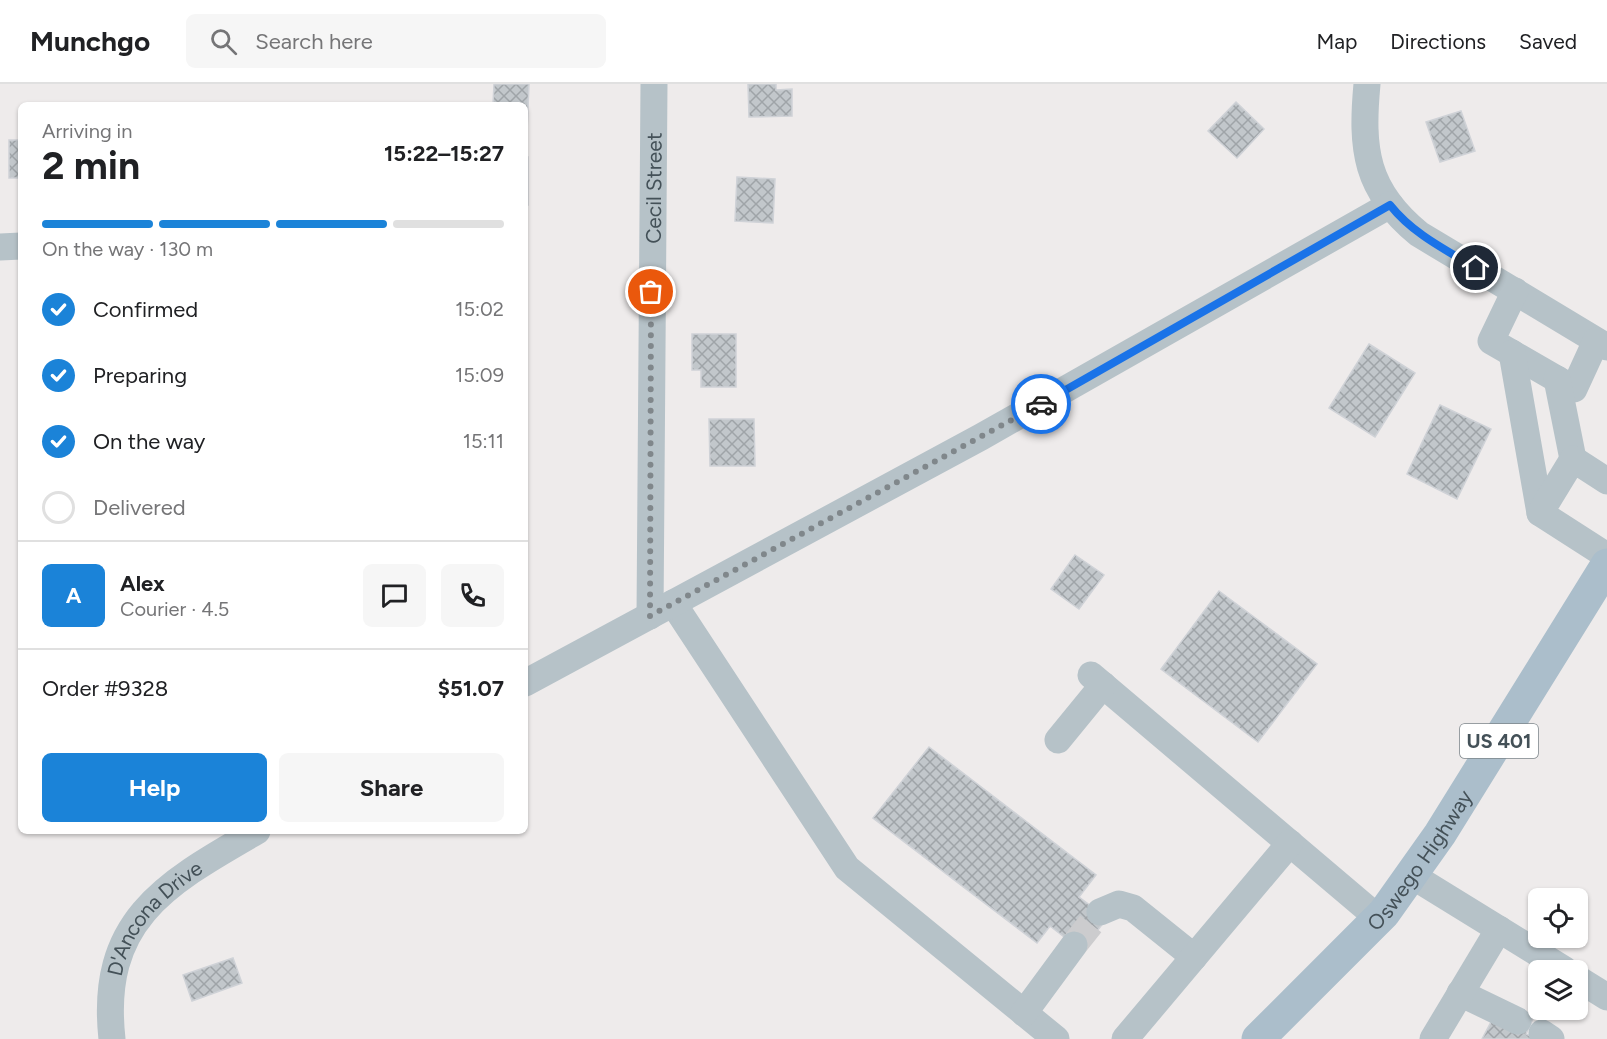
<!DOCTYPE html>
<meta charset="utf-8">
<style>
:root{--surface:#fff;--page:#f6f6f6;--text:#202124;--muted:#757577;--line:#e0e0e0;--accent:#1b83d8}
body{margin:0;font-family:Figtree,sans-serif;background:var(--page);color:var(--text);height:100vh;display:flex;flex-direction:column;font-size:22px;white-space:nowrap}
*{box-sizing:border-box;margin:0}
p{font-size:20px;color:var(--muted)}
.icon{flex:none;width:33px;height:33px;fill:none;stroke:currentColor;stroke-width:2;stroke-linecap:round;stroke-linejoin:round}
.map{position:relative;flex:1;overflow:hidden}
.sheet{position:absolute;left:18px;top:18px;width:510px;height:732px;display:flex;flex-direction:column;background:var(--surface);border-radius:9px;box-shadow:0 2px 4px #0004}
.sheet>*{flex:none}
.tools{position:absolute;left:1528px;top:804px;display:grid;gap:12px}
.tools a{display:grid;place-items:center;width:60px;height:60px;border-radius:9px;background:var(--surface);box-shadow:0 2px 4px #0004;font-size:30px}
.pin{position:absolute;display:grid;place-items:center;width:51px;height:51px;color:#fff;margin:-26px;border:3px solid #fff;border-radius:50%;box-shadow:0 2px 6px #0007}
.courier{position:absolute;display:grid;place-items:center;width:60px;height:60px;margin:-30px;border:4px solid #1a73e8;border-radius:50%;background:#fff;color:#222;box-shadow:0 2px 8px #0007}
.head em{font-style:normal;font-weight:700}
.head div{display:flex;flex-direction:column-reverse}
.head{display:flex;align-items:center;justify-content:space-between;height:102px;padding:0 24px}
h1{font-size:39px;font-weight:700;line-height:45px}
.bar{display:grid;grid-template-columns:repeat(4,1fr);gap:9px 6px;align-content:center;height:72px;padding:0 24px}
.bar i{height:8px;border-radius:4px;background:var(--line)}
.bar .current{background:var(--accent)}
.bar p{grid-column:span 4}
.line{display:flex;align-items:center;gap:15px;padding:0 24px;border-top:2px solid var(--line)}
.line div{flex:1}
.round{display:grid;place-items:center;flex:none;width:63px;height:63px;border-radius:9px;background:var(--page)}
ol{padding:0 24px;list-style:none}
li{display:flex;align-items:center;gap:18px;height:66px}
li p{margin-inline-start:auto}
li .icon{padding:6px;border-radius:50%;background:var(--accent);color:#fff;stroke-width:4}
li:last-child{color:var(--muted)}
li i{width:33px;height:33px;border:3px solid var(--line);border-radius:50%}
.action{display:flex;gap:12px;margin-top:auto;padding:12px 24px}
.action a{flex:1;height:69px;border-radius:9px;background:var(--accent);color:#fff;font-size:24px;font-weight:700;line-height:69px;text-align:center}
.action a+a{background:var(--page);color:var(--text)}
header{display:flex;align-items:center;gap:36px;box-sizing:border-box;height:84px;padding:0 30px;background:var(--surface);border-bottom:2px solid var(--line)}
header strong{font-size:28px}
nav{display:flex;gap:33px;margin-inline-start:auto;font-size:21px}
.search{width:420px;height:54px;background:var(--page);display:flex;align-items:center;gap:15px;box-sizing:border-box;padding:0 21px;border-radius:9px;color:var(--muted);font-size:22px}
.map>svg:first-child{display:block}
</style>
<header>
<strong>Munchgo</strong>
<div class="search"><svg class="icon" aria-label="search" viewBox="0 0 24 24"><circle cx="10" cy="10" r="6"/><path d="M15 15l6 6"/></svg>Search here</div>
<nav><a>Map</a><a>Directions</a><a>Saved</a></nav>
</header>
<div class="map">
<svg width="1607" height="955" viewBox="0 0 1607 955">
<defs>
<pattern id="building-cross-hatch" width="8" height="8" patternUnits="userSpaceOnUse" patternTransform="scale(1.5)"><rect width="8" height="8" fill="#c2c7cb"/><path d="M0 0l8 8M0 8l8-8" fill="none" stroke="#9fa4a8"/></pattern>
</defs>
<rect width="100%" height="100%" fill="#eeebeb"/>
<g fill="url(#building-cross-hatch)" stroke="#cfd2d7" stroke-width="1.5">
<polygon points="494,0 529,0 527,48 525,48 525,21 493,21"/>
<polygon points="748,0 776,0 776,6 792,5 792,32 749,33"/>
<polygon points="1236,18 1264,45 1237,74 1208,47"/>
<polygon points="1461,27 1475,67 1440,78 1426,38"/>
<rect x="9" y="56" width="12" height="38"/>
<rect x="525" y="73" width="3" height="48"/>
<polygon points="737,93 775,95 773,139 735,137"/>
<polygon points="692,250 736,250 736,303 701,303 701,286 692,286"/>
<polygon points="1369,260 1415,289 1375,353 1329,324"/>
<polygon points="1440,321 1491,345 1457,415 1407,390"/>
<polygon points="709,335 754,335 755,382 710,382"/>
<polygon points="1075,471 1104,491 1079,525 1051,505"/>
<polygon points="1219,507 1317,580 1258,658 1161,585"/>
<polygon points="929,663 1096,791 1079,813 1107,834 1082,867 1050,842 1037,859 873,734"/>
<polygon points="233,874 242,899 192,917 183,891"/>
<polygon points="1501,919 1533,935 1526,950 1536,955 1482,955"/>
</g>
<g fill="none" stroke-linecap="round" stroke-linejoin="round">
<polyline stroke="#ccccce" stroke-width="27" stroke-dasharray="27 14" stroke-linecap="butt" points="1074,861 1100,828"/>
<g stroke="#b6c2c8" stroke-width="27">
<path d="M1367,0C1361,65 1365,106 1419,150L1607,263"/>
<polyline points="0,163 21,162"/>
<polyline points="1515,207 1491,257 1574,305 1596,257"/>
<polyline points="1512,269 1540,429"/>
<polyline points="1557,295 1573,375"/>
<polyline points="1607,397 1573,375 1540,429 1607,472"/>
<polyline points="673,519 847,784 1056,955"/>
<path id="s1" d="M650,532L654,0"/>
<polyline points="1091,591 1378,834"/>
<polyline points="525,599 981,353 1390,121"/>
<polyline points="1058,656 1103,601"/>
<polyline points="1411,791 1565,886"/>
<polyline points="1100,828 1119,820 1133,824 1194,873"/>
<polyline points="1578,895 1607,913"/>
<polyline points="1460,909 1518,937"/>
<polyline points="1024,929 1074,861"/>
<polyline points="1542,949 1551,955"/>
<path id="s2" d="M112,955C99,836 165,800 257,747"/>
<polyline points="1125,955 1290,759"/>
<polyline points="1433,955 1499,845"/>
</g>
<path stroke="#abbecb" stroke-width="33" id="s3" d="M1258,955L1384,829L1440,750L1607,481"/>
</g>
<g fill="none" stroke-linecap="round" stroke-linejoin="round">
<polyline stroke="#80878b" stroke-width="6" stroke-dasharray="0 10.8" points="651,208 650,532 1041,320"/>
<path stroke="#1a73e8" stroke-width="8" d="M1041,320L1390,121C1413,150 1446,166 1476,184"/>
</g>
<g text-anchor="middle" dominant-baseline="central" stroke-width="4.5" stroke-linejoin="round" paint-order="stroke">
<rect fill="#fff" stroke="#7c858a" stroke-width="1.5" x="1460" y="640" width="78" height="34" rx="4.5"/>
<g font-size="20" font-weight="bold" fill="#445158">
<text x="1499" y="657">US 401</text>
</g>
<g font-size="21" fill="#445158" stroke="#fff">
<text stroke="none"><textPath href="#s1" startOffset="428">Cecil Street</textPath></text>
<text stroke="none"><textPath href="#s3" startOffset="242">Oswego Highway</textPath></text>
<text stroke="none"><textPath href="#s2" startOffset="136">D'Ancona Drive</textPath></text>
</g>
</g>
</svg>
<div class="tools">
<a><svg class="icon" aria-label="locate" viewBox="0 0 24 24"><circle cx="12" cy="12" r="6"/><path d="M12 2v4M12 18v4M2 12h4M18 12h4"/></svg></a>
<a><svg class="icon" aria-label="layers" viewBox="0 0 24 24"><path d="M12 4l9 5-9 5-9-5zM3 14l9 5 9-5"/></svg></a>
</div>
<div class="pin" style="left:651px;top:208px;background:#ea580c"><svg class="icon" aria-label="bag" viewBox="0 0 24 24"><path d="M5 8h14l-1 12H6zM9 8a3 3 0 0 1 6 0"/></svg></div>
<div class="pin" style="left:1476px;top:184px;background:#1f2937"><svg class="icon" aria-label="home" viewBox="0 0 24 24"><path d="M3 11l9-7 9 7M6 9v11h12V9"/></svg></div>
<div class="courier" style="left:1041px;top:320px"><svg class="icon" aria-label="car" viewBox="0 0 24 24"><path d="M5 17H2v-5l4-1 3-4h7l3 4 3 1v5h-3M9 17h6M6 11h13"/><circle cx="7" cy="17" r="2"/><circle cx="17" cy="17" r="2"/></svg></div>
<section class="sheet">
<div class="head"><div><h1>2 min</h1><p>Arriving in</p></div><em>15:22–15:27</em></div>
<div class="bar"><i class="current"></i><i class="current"></i><i class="current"></i><i></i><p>On the way · 130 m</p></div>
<ol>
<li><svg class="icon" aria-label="check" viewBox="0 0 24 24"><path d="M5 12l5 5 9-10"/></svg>Confirmed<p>15:02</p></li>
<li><svg class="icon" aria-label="check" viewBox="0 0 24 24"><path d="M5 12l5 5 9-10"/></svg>Preparing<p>15:09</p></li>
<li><svg class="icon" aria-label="check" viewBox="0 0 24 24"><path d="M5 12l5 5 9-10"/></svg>On the way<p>15:11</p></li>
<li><i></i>Delivered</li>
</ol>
<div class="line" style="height:108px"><b class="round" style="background:var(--accent);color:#fff">A</b><div><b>Alex</b><p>Courier · 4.5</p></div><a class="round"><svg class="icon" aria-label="chat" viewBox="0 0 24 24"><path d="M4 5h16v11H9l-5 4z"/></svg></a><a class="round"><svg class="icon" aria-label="phone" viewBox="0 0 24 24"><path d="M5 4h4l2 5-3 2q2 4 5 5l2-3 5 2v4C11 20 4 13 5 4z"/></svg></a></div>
<div class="line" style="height:78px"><div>Order #9328</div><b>$51.07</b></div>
<div class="action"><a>Help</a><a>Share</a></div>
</section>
</div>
